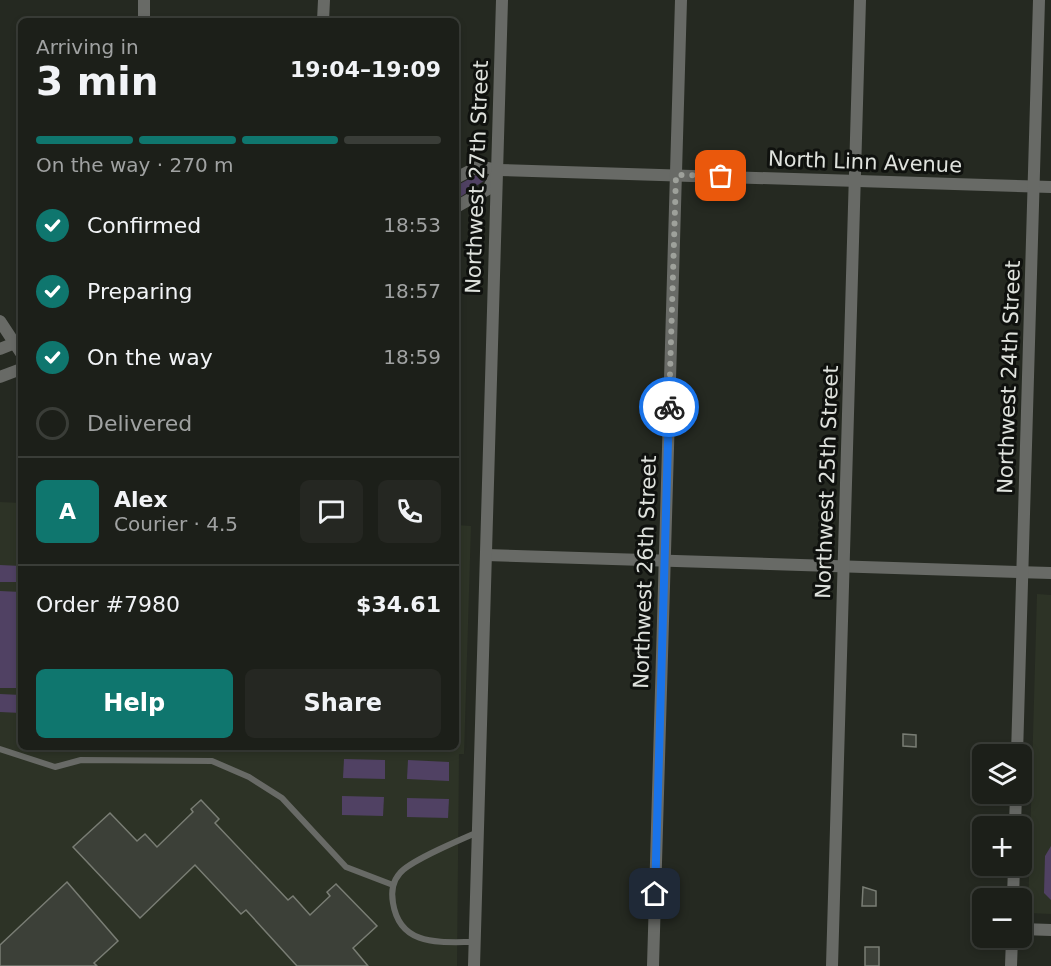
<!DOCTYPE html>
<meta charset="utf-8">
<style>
:root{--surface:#1c1f19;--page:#252722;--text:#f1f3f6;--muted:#a0a2a2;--line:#3a3d38;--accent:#0f766e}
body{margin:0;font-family:"DejaVu Sans",sans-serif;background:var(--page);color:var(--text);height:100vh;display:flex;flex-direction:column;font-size:22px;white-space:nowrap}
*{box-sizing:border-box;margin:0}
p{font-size:20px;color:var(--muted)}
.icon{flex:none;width:33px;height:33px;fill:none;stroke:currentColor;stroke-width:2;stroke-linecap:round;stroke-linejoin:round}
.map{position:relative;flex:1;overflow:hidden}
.side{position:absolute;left:18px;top:18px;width:441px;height:732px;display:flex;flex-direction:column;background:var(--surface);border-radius:9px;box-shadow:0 3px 9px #0003,0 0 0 2px var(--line)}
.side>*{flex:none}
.buttons{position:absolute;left:972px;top:744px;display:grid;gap:12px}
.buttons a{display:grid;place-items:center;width:60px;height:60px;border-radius:9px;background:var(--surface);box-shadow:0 3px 9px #0003,0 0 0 2px var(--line);font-size:30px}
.pin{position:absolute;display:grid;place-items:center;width:51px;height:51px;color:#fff;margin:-26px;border-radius:12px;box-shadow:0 3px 9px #0006}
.courier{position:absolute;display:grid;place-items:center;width:60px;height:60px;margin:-30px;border:4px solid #1a73e8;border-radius:50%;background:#fff;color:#222;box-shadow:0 2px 8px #0007}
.head em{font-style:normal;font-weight:800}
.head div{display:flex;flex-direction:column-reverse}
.head{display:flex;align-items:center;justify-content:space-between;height:102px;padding:0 18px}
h1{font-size:39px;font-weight:800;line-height:45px}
.bar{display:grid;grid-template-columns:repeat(4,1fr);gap:9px 6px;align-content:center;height:72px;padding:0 18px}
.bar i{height:8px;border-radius:4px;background:var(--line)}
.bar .current{background:var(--accent)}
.bar p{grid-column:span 4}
.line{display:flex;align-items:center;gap:15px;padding:0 18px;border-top:2px solid var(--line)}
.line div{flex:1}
.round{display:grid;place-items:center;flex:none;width:63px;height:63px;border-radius:9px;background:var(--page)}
ol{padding:0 18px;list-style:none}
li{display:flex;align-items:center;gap:18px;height:66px}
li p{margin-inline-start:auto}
li .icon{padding:6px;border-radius:50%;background:var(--accent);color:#fff;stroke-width:4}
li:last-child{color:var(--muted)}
li i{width:33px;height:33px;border:3px solid var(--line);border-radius:50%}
.primary-button{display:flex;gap:12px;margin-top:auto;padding:12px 18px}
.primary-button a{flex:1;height:69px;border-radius:9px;background:var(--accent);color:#fff;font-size:24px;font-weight:800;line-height:69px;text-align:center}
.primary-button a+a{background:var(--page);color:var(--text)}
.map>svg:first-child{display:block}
</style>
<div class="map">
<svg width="1051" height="966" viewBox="0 0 1051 966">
<rect width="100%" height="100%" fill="#252921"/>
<g fill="#2d3326">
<polygon points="0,502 21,503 21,747 456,747 456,525 471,526 464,754 459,754 457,966 0,966"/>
<polygon points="1037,594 1051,595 1051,914 1028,913"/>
</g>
<g fill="#504163">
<polygon points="480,173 488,178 456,200 456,186"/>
<polygon points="0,565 21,566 21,582 0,582"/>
<polygon points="0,591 21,592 21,688 0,688"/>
<polygon points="0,694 21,695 21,713 0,712"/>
<polygon points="344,759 385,760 385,779 343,778"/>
<polygon points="408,760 449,762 449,781 407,779"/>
<polygon points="342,796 384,797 383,816 342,815"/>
<polygon points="407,798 449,799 448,818 407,817"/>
<polygon points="1051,846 1051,900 1044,893 1045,856"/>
</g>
<g fill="#3c4038" stroke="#797d74" stroke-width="1.5">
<polygon points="903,734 916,735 916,747 903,746"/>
<polygon points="201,800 219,819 215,823 288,900 293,896 310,915 330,896 327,892 336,884 377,926 353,948 368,966 297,966 246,910 241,914 195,865 140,918 73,847 110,813 137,841 145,834 157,847 193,812 191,809"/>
<polygon points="67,882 118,941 94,963 97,966 0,966 0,945"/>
<polygon points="863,887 876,891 876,906 862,906"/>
<rect x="865" y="947" width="14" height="19"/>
</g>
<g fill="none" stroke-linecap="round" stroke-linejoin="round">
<g stroke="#686a66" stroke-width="6">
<polyline points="0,749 55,767 81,760 212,761 249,777 282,798 346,867 393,885"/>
<path d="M474,942C440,942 400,947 393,903C391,892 392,882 400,873C411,860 460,840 478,832"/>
</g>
<g stroke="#686a66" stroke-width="12">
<polyline points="144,21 144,0"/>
<polyline points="323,21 324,0"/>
<polyline points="456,178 479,166 498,170 1051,187"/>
<polyline points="456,207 488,189 496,174"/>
<polyline points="0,321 21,353"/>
<polyline points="0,349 20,341"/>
<polyline points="0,377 21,369"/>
<polyline points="486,555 1051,573"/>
<polyline points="1017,754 1039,0"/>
<polyline points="1015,826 1016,794"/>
<polyline points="1013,898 1014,866"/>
<polyline points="1022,929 1051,930"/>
<polyline points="474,966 502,0"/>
<polyline points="653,966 681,0"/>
<polyline points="832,966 860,0"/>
<polyline points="1011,966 1012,938"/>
</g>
</g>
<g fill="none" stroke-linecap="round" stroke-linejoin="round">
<polyline stroke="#9ea19b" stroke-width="6" stroke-dasharray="0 10.8" points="669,407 676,175 721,176"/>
<polyline stroke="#1a73e8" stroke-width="8" points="655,894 669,407"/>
</g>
<g text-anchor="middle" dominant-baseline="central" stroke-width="6" stroke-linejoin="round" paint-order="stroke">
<g font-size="21" fill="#dfe2dd" stroke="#0f110e">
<text transform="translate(865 162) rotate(2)">North Linn Avenue</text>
<text transform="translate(477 177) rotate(-88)">Northwest 27th Street</text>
<text transform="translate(1009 377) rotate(-88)">Northwest 24th Street</text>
<text transform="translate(827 482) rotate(-88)">Northwest 25th Street</text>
<text transform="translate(645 572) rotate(-88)">Northwest 26th Street</text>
</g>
</g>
</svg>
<div class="buttons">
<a><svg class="icon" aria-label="layers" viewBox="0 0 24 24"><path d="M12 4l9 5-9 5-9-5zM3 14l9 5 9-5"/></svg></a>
<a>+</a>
<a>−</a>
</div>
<div class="pin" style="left:721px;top:176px;background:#ea580c"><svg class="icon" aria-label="bag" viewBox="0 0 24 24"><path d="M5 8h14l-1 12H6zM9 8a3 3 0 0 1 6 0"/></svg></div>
<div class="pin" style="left:655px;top:894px;background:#1f2937"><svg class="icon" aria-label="home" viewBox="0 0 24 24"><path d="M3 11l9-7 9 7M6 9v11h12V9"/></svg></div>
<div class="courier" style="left:669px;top:407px"><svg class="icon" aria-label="bike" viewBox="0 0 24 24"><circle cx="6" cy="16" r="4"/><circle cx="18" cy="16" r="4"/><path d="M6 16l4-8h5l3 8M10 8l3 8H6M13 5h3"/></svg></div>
<section class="side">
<div class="head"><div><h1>3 min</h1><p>Arriving in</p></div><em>19:04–19:09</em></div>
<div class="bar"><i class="current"></i><i class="current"></i><i class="current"></i><i></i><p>On the way · 270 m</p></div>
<ol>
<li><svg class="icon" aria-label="check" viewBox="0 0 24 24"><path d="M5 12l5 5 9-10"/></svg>Confirmed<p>18:53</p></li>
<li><svg class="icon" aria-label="check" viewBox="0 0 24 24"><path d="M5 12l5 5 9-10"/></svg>Preparing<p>18:57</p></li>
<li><svg class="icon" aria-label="check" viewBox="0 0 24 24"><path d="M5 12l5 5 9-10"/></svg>On the way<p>18:59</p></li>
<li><i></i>Delivered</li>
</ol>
<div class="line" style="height:108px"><b class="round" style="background:var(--accent);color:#fff">A</b><div><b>Alex</b><p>Courier · 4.5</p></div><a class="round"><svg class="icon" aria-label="chat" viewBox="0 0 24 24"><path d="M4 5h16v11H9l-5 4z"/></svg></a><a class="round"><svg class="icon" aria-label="phone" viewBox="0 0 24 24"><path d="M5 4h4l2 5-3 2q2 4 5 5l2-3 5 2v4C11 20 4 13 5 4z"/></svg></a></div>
<div class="line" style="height:78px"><div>Order #7980</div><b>$34.61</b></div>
<div class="primary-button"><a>Help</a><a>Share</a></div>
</section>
</div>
